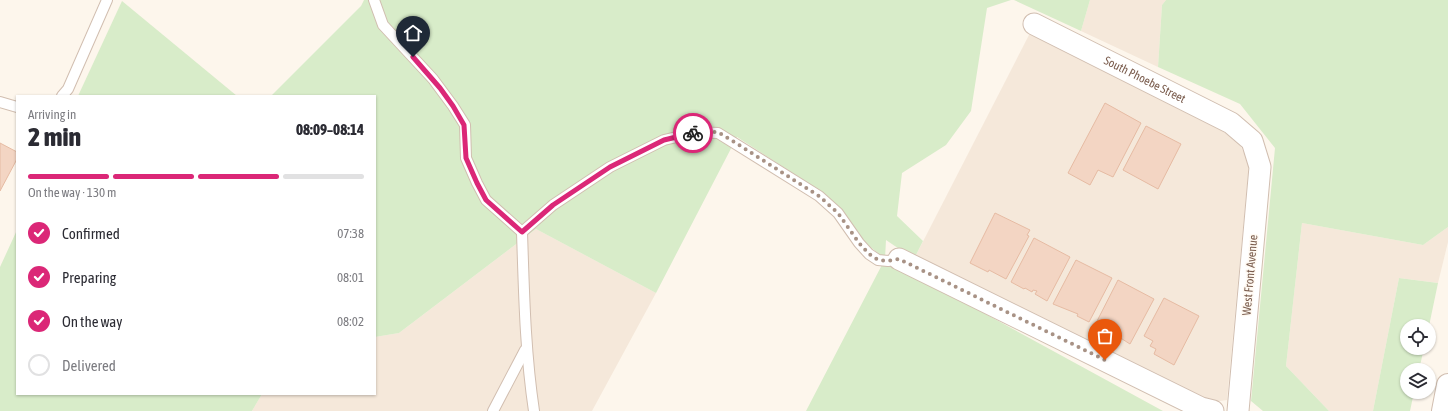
<!DOCTYPE html>
<meta charset="utf-8">
<style>
:root{--surface:#fff;--page:#f7f7f7;--text:#2b2b33;--muted:#7c7c81;--line:#e1e1e2;--accent:#db2777}
body{margin:0;font-family:"Asap Condensed",sans-serif;background:var(--page);color:var(--text);height:100vh;display:flex;flex-direction:column;font-size:15px;white-space:nowrap}
*{box-sizing:border-box;margin:0}
p{font-size:13px;color:var(--muted)}
.icon{flex:none;width:22px;height:22px;fill:none;stroke:currentColor;stroke-width:2;stroke-linecap:round;stroke-linejoin:round}
.map{position:relative;flex:1;overflow:hidden}
.panel{position:absolute;left:16px;top:95px;width:360px;height:300px;display:flex;flex-direction:column;background:var(--surface);border-radius:0px;box-shadow:0 1px 3px #0004}
.panel>*{flex:none}
.fabs{position:absolute;left:1400px;top:319px;display:grid;gap:8px}
.fabs a{display:grid;place-items:center;width:36px;height:36px;border-radius:50%;background:var(--surface);box-shadow:0 1px 3px #0004;font-size:20px}
.pin{position:absolute;display:grid;place-items:center;width:34px;height:34px;color:#fff;margin:-41px -17px;border-radius:50% 50% 50% 0;rotate:-45deg;box-shadow:0 0 4px #0007}
.pin .icon{rotate:45deg}
.courier{position:absolute;display:grid;place-items:center;width:40px;height:40px;margin:-20px;border:3px solid #db2777;border-radius:50%;background:#fff;color:#222;box-shadow:0 1px 5px #0007}
.head em{font-style:normal;font-weight:800}
.head div{display:flex;flex-direction:column-reverse}
.head{display:flex;align-items:center;justify-content:space-between;height:68px;padding:0 12px}
h1{font-size:26px;font-weight:800;line-height:30px}
.bar{display:grid;grid-template-columns:repeat(4,1fr);gap:6px 4px;align-content:center;height:48px;padding:0 12px}
.bar i{height:5px;border-radius:3px;background:var(--line)}
.bar .active{background:var(--accent)}
.bar p{grid-column:span 4}
ol{padding:0 12px;list-style:none}
li{display:flex;align-items:center;gap:12px;height:44px}
li p{margin-inline-start:auto}
li .icon{padding:4px;border-radius:50%;background:var(--accent);color:#fff;stroke-width:4}
li:last-child{color:var(--muted)}
li i{width:22px;height:22px;border:2px solid var(--line);border-radius:50%}
.map>svg:first-child{display:block}
</style>
<div class="map">
<svg width="1448" height="411" viewBox="0 0 1448 411">
<rect width="100%" height="100%" fill="#fdf6ec"/>
<g fill="#f5e8da">
<polygon points="1090,0 1166,0 1162,5 1158,67 1081,31"/>
<polygon points="1030,33 1210,122 1239,143 1249,163 1227,400 1206,403 914,259"/>
<polygon points="1302,223 1423,245 1448,227 1448,242 1438,283 1399,278 1373,411 1329,411 1286,366"/>
<polygon points="536,229 656,293 592,411 252,411 262,394 375,394 375,337 399,333"/>
</g>
<g fill="#d8ecc9">
<polygon points="364,0 1011,0 987,8 971,111 946,145 902,173 897,216 923,241 914,259 886,240 885,259 1163,411 806,411 885,259 862,240 822,192 737,137 656,293 536,229 399,333 375,337 375,96 271,96 361,6"/>
<polygon points="1014,0 1090,0 1081,31"/>
<polygon points="1166,0 1448,0 1448,227 1423,245 1302,223 1286,366 1329,411 1263,411 1251,401 1275,148 1240,104 1158,67 1162,5"/>
<polygon points="122,1 237,96 78,96"/>
<polygon points="17,230 17,394 262,394 252,411 0,411 0,267"/>
<polygon points="1399,278 1438,283 1429,326 1407,326 1407,348 1424,348 1419,370 1407,370 1407,392 1414,392 1410,411 1373,411"/>
</g>
<g fill="#f3d5c3" stroke="#e6bba3">
<polygon points="1105,103 1141,123 1113,177 1098,170 1090,185 1068,173"/>
<polygon points="1146,126 1181,144 1158,189 1123,170"/>
<polygon points="0,143 17,152 17,159 0,191"/>
<polygon points="995,213 1030,230 1027,235 1029,236 1006,279 989,270 988,272 970,263"/>
<polygon points="1034,238 1070,257 1047,301 1035,294 1037,291 1033,290 1032,292 1025,288 1024,289 1011,282"/>
<polygon points="1076,260 1112,278 1089,322 1077,316 1078,314 1053,304"/>
<polygon points="1118,280 1154,299 1130,344 1108,330 1108,332 1095,325"/>
<polygon points="1164,298 1199,316 1174,365 1154,354 1156,349 1150,346 1153,341 1144,336"/>
</g>
<g fill="none" stroke-linecap="round" stroke-linejoin="round">
<defs>
<g id="service">
<polyline points="374,0 383,25 433,79 453,106 465,125 466,158 477,183 486,200 522,232"/>
<polyline points="62,96 68,89 107,0"/>
<polyline points="0,102 17,107"/>
<polyline points="493,411 525,350"/>
<path d="M534,411C525,351 524,292 522,232L553,205L610,167L664,140L698,132L718,133L819,196L838,213L859,243L869,254L878,260L888,261L899,259"/>
</g>
<g id="minor">
<path id="s1" d="M1034,24L1231,123L1252,141L1260,167L1238,411"/>
<polyline points="899,259 1201,408 1213,411"/>
</g>
<polyline id="tertiary" points="1443,411 1448,385"/>
</defs>
<use href="#service" stroke="#d1beb0" stroke-width="12"/>
<use href="#minor" stroke="#d1beb0" stroke-width="23"/>
<use href="#tertiary" stroke="#d1beb0" stroke-width="24"/>
<use href="#service" stroke="#fff" stroke-width="10"/>
<use href="#minor" stroke="#fff" stroke-width="21"/>
<use href="#tertiary" stroke="#fff" stroke-width="22"/>
</g>
<g fill="none" stroke-linecap="round" stroke-linejoin="round">
<polyline stroke="#a89285" stroke-width="4" stroke-dasharray="0 7.2" points="693,133 698,132 718,132 736,143 819,196 838,213 859,243 869,254 878,260 888,261 899,259 1105,360"/>
<polyline stroke="#db2777" stroke-width="5" points="413,57 440,88 453,106 464,125 466,158 477,183 486,200 522,232 553,205 610,167 664,140 693,133"/>
</g>
<g text-anchor="middle" dominant-baseline="central" stroke-width="3" stroke-linejoin="round" paint-order="stroke">
<g font-size="12" fill="#7a5c4d" stroke="#fffaf3">
<text stroke="none"><textPath href="#s1" startOffset="124">South Phoebe Street</textPath></text>
<text transform="translate(1250 275) rotate(-85)">West Front Avenue</text>
</g>
</g>
</svg>
<div class="fabs">
<a><svg class="icon" aria-label="locate" viewBox="0 0 24 24"><circle cx="12" cy="12" r="6"/><path d="M12 2v4M12 18v4M2 12h4M18 12h4"/></svg></a>
<a><svg class="icon" aria-label="layers" viewBox="0 0 24 24"><path d="M12 4l9 5-9 5-9-5zM3 14l9 5 9-5"/></svg></a>
</div>
<div class="pin" style="left:1105px;top:360px;background:#ea580c"><svg class="icon" aria-label="bag" viewBox="0 0 24 24"><path d="M5 8h14l-1 12H6zM9 8a3 3 0 0 1 6 0"/></svg></div>
<div class="pin" style="left:413px;top:57px;background:#1f2937"><svg class="icon" aria-label="home" viewBox="0 0 24 24"><path d="M3 11l9-7 9 7M6 9v11h12V9"/></svg></div>
<div class="courier" style="left:693px;top:133px"><svg class="icon" aria-label="bike" viewBox="0 0 24 24"><circle cx="6" cy="16" r="4"/><circle cx="18" cy="16" r="4"/><path d="M6 16l4-8h5l3 8M10 8l3 8H6M13 5h3"/></svg></div>
<section class="panel">
<div class="head"><div><h1>2 min</h1><p>Arriving in</p></div><em>08:09–08:14</em></div>
<div class="bar"><i class="active"></i><i class="active"></i><i class="active"></i><i></i><p>On the way · 130 m</p></div>
<ol>
<li><svg class="icon" aria-label="check" viewBox="0 0 24 24"><path d="M5 12l5 5 9-10"/></svg>Confirmed<p>07:38</p></li>
<li><svg class="icon" aria-label="check" viewBox="0 0 24 24"><path d="M5 12l5 5 9-10"/></svg>Preparing<p>08:01</p></li>
<li><svg class="icon" aria-label="check" viewBox="0 0 24 24"><path d="M5 12l5 5 9-10"/></svg>On the way<p>08:02</p></li>
<li><i></i>Delivered</li>
</ol>
</section>
</div>
